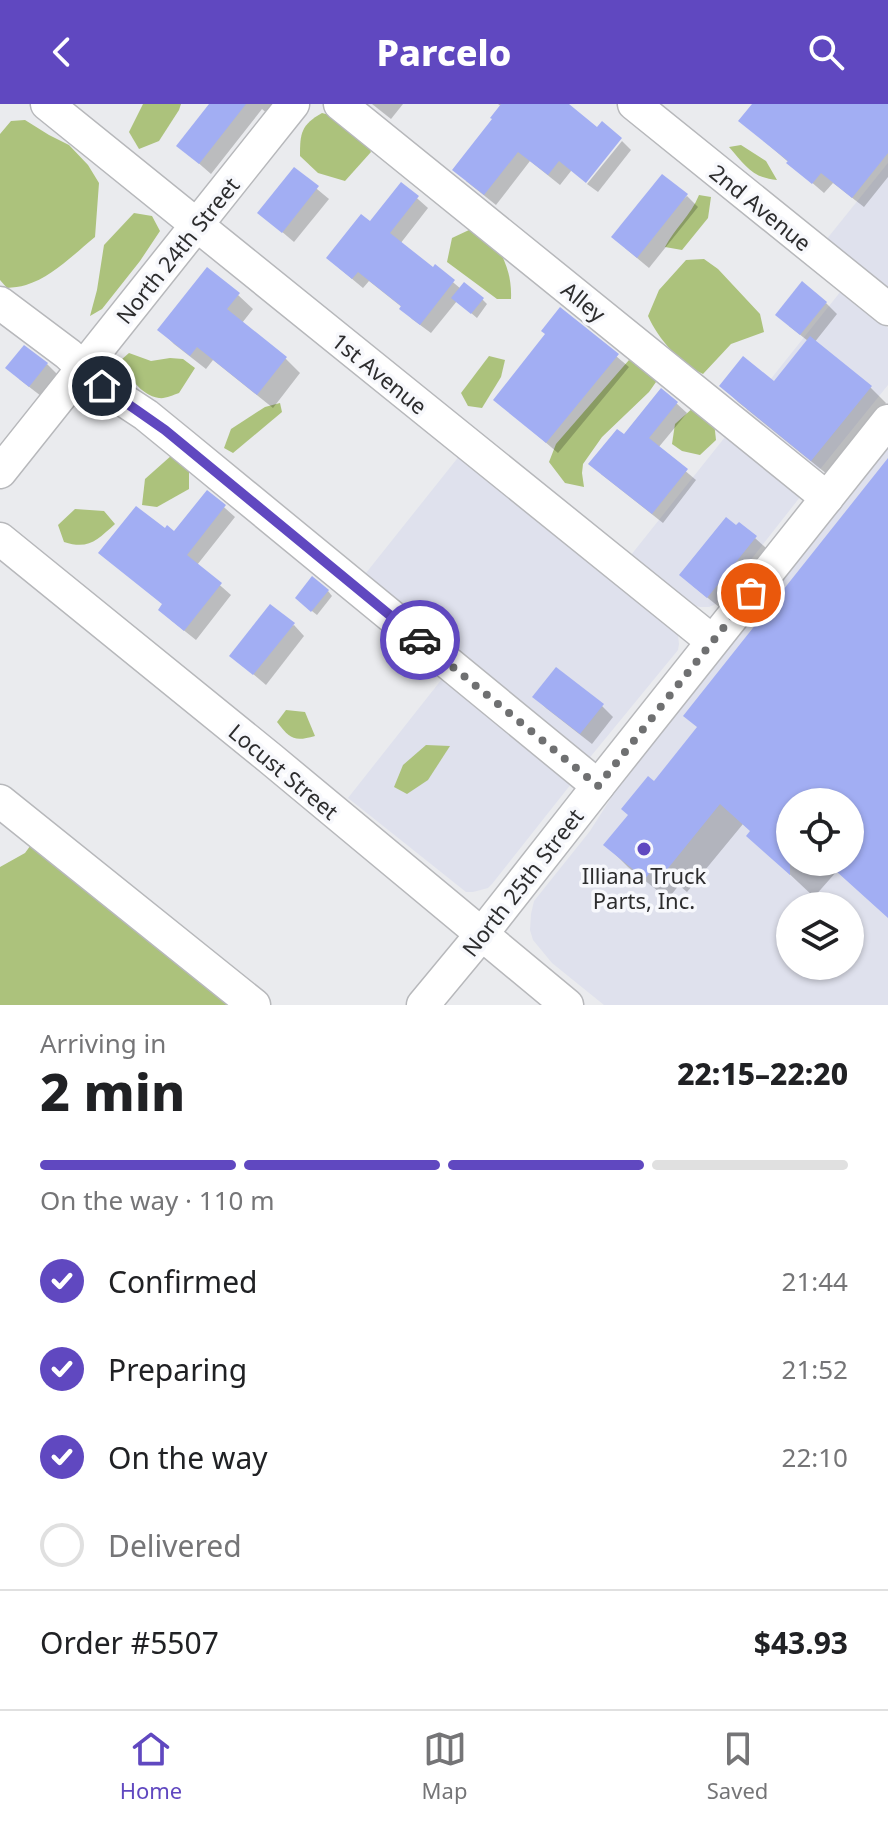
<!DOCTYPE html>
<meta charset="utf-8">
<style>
:root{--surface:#fff;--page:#f2f2f2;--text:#202124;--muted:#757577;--line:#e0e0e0;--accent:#6048c0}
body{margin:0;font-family:"Noto Sans",sans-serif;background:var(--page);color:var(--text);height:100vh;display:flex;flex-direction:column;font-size:30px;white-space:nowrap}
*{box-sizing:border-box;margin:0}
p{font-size:26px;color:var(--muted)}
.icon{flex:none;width:44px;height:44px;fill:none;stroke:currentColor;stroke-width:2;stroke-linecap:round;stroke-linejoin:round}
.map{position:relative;height:901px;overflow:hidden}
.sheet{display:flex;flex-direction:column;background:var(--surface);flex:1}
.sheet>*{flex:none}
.controls{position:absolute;left:776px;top:684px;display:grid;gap:16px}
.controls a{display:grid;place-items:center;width:88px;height:88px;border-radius:50%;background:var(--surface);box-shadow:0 2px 6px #0004;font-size:40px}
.pin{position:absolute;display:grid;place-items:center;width:68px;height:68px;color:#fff;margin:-34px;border:4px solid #fff;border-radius:50%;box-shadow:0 2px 8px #0007}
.courier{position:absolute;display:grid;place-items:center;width:80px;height:80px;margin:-40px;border:6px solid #6048c0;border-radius:50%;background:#fff;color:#222;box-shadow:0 2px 10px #0007}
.summary em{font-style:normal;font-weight:800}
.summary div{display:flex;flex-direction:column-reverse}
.summary{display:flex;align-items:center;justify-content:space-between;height:136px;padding:0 40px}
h1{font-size:52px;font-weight:800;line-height:60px}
.bar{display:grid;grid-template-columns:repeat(4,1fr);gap:12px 8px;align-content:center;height:96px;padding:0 40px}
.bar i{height:10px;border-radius:6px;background:var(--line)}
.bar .on{background:var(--accent)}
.bar p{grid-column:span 4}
.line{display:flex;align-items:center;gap:20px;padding:0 40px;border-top:2px solid var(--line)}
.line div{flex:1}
ol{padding:0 40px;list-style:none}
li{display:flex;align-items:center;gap:24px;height:88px}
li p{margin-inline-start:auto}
li .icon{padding:8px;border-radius:50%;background:var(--accent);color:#fff;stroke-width:4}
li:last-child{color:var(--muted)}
li i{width:44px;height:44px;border:4px solid var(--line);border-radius:50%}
header{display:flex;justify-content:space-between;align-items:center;height:104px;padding:0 40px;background:var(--accent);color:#fff;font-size:36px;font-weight:800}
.menu{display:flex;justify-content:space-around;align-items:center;height:112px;border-top:2px solid var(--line);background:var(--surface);font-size:22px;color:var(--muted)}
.menu a{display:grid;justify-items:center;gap:4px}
.menu .on{color:var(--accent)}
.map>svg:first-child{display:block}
</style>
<header><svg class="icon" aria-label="back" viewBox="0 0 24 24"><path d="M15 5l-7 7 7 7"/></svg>Parcelo<svg class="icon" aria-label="search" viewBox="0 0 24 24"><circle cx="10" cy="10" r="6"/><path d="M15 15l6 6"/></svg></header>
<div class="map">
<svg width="888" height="901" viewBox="0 0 888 901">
<rect width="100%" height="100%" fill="#eaebee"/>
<g fill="#dfe1ed" fill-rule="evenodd">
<polygon points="888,59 888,186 826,136"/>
<polygon points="841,187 888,224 888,281 821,364 815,368 738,316"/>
<polygon points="733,323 804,388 716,500 709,503 700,503 693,501 631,451"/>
<path d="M888,337V901H604L552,859L533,836L530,826L531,810L534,797L590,727L644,642ZM790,698H850V758H790ZM790,802H850V862H790Z"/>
<polygon points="460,351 673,524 678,531 679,540 678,546 587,657 358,479"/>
<polygon points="449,566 575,675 492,780 488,784 473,788 466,788 348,694"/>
</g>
<g fill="#acc27c">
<polygon points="143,0 181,0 179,6 159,37 139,45 129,28"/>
<path d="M322,9C348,15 358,25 371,48L345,77L318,69L300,52C300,29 301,21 322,9Z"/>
<path d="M25,16L49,31L69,41L88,61L99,79L95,133C74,150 52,173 26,181C20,183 13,183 7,184L0,176V30L11,17Z"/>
<path d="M741,41L766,57L777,76C752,74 745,61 729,43Z"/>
<path d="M699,91L711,93L708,114L682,146L665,143C675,124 691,111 699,91Z"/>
<polygon points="134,109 152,112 160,127 140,157 102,205 90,212 97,186 104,141"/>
<path d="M469,126L492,132C504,155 512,169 511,195H497L447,158L452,134Z"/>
<path d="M704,155L718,165L760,210L764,228L731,240L703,270C679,258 659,236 648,212L659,186L686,156Z"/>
<path d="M129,249L151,257L170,254L183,255L195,264L179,289C173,291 165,295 159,294C140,291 129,272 121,256Z"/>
<polygon points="489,252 505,256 501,273 482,304 468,302 461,289"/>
<polygon points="629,256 650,263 656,278 649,288 602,333 583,360 582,369 584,383 565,379 549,358 556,340"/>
<polygon points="280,299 282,308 233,349 224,344 231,325 265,303"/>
<polygon points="694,303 713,309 716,336 700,351 682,347 672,340 675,320"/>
<polygon points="172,351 189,360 189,385 157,403 142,401 145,375"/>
<path d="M75,405L104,407L115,420C97,436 89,446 64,438L58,421Z"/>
<path d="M286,606L305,608L315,632C294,638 290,635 277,618Z"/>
<polygon points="426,641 450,642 428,676 407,690 394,683 403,661"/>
<polygon points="36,734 242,901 0,901 0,763 25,749"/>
</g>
<g fill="#0003" fill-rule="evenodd">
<polygon points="212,0 278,0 269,11 262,5 211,70 179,42"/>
<polygon points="372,0 403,0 391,15"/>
<polygon points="498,0 565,0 571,67 560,81 530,57 496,101 466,77 502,3"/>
<polygon points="754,0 885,0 888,2 888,73 864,103 833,79 824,89 741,17"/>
<polygon points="622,37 631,46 598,88 587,80"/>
<polygon points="294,66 329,95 294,138 260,109"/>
<polygon points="401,80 428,104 400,140 433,166 435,163 461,185 482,195 487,200 477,214 457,197 431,229 412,215 403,204 369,177 363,184 339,164 370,120"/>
<polygon points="687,92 698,103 649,164 625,144"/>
<polygon points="238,191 253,205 242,219 286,255 300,269 273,304 213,256 206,265 174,240 160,226"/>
<polygon points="826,199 837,210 814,239 870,283 886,299 828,371 738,298 722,282 774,280 808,237 789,222"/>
<polygon points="560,205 629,263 558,349 496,296 548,231"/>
<polygon points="47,260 58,271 41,292 19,275"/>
<polygon points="676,299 687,309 658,344 696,376 663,419 601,370 624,333"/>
<path d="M888,358V813L837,767L814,793L749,732L752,728L743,720L687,788L679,781L668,795L628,763L606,741L698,624ZM790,698H850V758H790Z"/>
<polygon points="207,388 235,413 197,461 231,491 196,536 171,516 164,501 101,449 165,427 175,430"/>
<polygon points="755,434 766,444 719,503 693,482"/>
<polygon points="328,487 332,492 317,511 302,499"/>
<polygon points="294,521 304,532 266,581 232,552"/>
<polygon points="535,593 602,602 613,613 592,640 546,604"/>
</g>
<g fill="#a2aef3">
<polygon points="209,0 246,0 199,60 176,42"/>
<polygon points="501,0 569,0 597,23 602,17 622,34 586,79 559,57 548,71 518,48 484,91 452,66 492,15 490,14"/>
<polygon points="752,0 888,0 888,49 852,94 821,69 812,80 786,59 788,57 738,17"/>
<polygon points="294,63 319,82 282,129 257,109"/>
<polygon points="662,70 688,90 637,154 611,133"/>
<polygon points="401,78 419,92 390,129 433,163 435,160 455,176 420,221 399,205 401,202 358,168 352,175 326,154 361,110 370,117"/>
<polygon points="207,163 240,189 227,205 287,253 257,291 197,243 190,252 157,226"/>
<polygon points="802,177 827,198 800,231 775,211"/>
<polygon points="464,178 484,194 471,210 451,194"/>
<polygon points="560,203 619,250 546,339 493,296 545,230 541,227"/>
<polygon points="810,232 872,282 811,357 719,282 743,252 774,277"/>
<polygon points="24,241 48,259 29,283 5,264"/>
<polygon points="661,284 678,298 649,334 688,365 652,410 588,360 617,325 624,330"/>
<polygon points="888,354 888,814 826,758 850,758 850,698 790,698 790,771 746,732 750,727 720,700 665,768 656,761 645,775 603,741 628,711 621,705 648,672 654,677 697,623 683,612"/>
<polygon points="207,386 226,401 187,451 222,479 184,527 158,506 162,500 98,449 136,402 165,424 167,421 174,427"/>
<polygon points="726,413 736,421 739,418 757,432 707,494 679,471"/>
<polygon points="312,472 329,486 311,508 295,494"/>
<polygon points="270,500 295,519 253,571 229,552"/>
<polygon points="556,563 604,600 580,630 532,593"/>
</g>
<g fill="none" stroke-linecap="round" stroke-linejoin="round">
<defs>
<g id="minor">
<polyline points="47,0 712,537"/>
<polyline points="340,0 827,394"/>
<polyline points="634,0 888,205"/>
<polyline points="0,199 68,250 102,282 146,311 184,342 598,682"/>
<polyline points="0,368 293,0"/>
<polyline points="0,435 271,655 567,901"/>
<polyline points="0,697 254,901"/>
<polyline points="423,901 481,831 598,682 888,317"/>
</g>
</defs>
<use href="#minor" stroke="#b7b8bb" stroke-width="35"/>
<use href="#minor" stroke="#fff" stroke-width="32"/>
</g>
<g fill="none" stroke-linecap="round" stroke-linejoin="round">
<polyline stroke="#6f7071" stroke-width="8" stroke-dasharray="0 14.4" points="420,536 598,682 751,489"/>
<polyline stroke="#6048c0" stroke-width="10" points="102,282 165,326 420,536"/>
</g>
<circle fill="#6048c0" stroke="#f7f8fc" stroke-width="3" cx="644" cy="745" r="8"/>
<g text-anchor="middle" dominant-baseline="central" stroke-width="7" stroke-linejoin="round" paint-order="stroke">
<g font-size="22" fill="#2d2d2e" stroke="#f7f8fc">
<text transform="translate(761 103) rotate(39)">2nd Avenue</text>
<text transform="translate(177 146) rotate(-51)">North 24th Street</text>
<text transform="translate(584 197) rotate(39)">Alley</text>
<text transform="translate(380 269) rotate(39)">1st Avenue</text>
<text transform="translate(284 667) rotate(40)">Locust Street</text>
<text transform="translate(522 778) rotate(-52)">North 25th Street</text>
</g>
<g font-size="22" fill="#2d2d2e" stroke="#f7f8fc">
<text x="644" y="771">Illiana Truck<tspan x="644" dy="25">Parts, Inc.</tspan></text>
</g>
</g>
</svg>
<div class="controls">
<a><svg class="icon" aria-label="locate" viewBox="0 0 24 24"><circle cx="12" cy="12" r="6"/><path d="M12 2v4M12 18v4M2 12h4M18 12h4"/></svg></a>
<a><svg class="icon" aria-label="layers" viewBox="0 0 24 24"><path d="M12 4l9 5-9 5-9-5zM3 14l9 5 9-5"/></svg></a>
</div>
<div class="pin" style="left:751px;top:489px;background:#ea580c"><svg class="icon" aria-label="bag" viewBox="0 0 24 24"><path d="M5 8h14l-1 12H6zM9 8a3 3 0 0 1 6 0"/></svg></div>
<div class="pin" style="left:102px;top:282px;background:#1f2937"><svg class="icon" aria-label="home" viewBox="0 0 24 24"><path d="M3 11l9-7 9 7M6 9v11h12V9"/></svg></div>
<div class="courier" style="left:420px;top:536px"><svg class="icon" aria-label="car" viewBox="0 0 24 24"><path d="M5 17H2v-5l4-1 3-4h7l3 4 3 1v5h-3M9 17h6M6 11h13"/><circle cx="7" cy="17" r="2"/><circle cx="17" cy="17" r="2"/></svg></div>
</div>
<section class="sheet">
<div class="summary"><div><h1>2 min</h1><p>Arriving in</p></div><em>22:15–22:20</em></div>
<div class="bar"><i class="on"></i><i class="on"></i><i class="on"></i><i></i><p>On the way · 110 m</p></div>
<ol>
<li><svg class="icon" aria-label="check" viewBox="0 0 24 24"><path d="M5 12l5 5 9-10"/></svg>Confirmed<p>21:44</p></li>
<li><svg class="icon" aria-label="check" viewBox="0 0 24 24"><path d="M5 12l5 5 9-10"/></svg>Preparing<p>21:52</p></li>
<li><svg class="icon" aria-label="check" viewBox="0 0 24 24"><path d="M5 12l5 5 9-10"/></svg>On the way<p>22:10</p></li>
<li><i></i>Delivered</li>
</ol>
<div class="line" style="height:104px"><div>Order #5507</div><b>$43.93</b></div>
</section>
<nav class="menu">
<a class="on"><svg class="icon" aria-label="home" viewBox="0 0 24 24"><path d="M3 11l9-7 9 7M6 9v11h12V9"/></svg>Home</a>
<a><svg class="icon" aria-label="map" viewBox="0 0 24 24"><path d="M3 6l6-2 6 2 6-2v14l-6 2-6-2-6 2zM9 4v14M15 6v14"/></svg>Map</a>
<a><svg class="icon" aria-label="saved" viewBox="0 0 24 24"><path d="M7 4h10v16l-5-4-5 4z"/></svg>Saved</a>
</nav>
